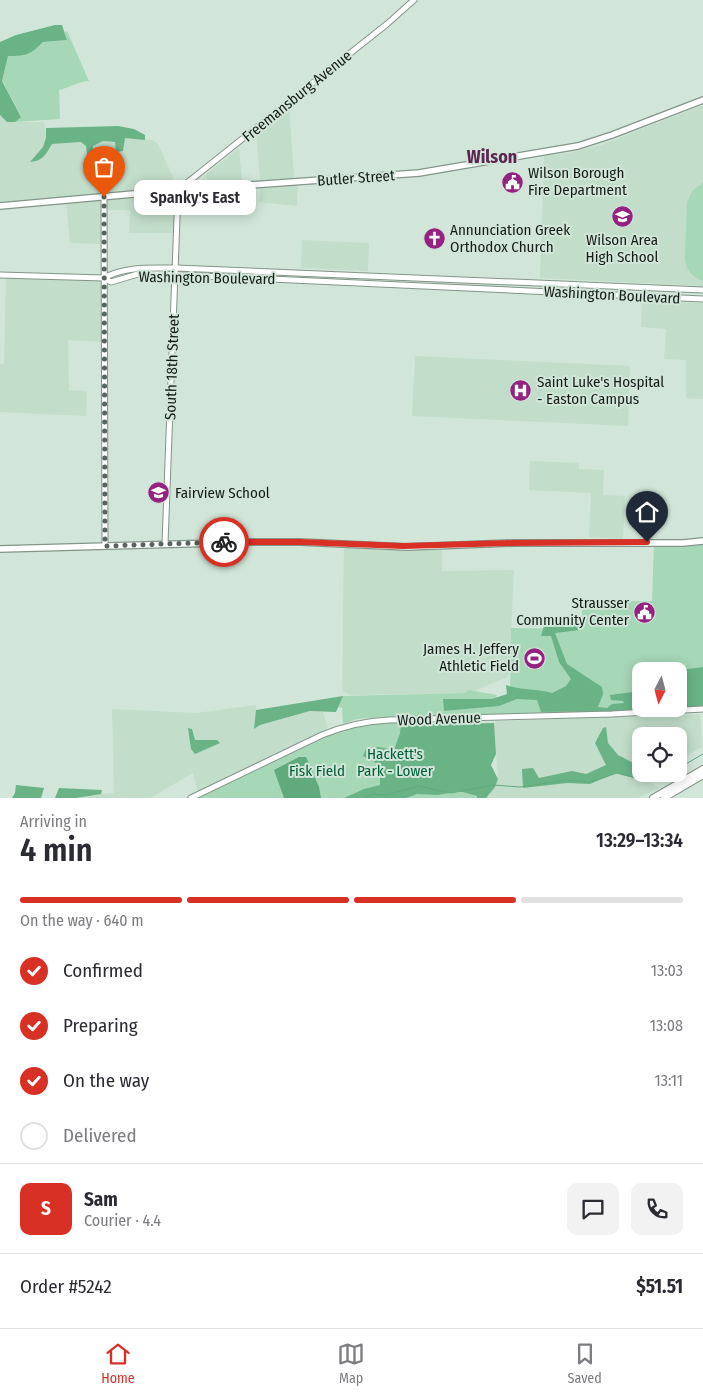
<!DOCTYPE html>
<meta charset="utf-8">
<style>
:root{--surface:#fff;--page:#f2f2f3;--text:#2b2b33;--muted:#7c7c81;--line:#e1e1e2;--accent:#d93025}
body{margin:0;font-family:"Fira Sans Condensed",sans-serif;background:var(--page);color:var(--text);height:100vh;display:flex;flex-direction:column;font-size:19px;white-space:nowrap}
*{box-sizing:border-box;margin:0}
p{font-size:16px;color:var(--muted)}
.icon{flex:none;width:28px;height:28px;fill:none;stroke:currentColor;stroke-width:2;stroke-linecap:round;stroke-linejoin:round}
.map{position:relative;height:798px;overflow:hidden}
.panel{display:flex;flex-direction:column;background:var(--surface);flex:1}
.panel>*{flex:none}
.needle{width:32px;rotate:186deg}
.fabs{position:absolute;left:632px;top:662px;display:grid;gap:10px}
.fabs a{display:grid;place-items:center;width:55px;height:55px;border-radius:10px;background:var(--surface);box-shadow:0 2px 12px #0003;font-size:25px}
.pin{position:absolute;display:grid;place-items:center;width:42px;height:42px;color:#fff;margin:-51px -21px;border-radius:50% 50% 50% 0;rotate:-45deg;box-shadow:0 0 5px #0007}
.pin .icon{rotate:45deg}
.courier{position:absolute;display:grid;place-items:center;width:50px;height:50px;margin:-25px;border:4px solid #d93025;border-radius:50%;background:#fff;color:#222;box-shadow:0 1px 6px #0007}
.bubble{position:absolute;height:35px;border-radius:10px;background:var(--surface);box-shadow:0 2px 12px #0003;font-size:16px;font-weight:600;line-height:35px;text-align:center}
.head em{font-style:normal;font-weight:600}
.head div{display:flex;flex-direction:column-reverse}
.head{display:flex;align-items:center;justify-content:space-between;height:85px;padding:0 20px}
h1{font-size:32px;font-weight:600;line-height:38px}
.bar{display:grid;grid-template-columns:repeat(4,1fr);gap:8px 5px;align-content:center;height:60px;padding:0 20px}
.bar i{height:6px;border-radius:4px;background:var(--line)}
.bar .current{background:var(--accent)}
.bar p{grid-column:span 4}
.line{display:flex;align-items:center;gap:12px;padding:0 20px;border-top:1px solid var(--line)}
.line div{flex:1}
.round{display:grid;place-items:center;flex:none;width:52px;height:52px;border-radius:10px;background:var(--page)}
ol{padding:0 20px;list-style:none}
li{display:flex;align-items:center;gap:15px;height:55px}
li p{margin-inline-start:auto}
li .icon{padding:5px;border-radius:50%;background:var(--accent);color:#fff;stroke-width:4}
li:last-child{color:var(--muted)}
li i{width:28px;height:28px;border:2px solid var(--line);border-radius:50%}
.tabs{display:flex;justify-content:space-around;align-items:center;height:70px;border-top:1px solid var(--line);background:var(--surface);font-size:14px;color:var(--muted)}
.tabs a{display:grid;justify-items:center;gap:2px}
.tabs .current{color:var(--accent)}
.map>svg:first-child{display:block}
</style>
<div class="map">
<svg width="703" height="798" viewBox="0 0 703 798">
<rect width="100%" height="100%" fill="#d1e6d8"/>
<g fill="#c2ddca">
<polygon points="289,103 294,178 298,178 297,206 259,202 261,184 208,190 206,174 239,148 242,181 260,180 256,131"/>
<polygon points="703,105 703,286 540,278 544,156 569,153 601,145"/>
<polygon points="0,115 7,122 44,122 46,138 43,146 52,144 81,142 86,146 93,146 103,141 115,142 125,138 152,140 158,144 179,190 177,233 129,233 130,210 105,210 104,244 70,243 66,201 0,205"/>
<polygon points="302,240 369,243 368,271 301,268"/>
<polygon points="6,277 104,280 105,342 68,340 69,390 87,391 86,416 0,412 0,364 4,364"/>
<polygon points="642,301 703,303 703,399 686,398 686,360 664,359 666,329 641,327"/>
<polygon points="415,356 630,366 628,426 412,416"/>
<polygon points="530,461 579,463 579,469 604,470 603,495 625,496 623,539 589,537 591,493 529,490"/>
<polygon points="344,545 442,547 442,571 514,570 509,674 507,677 470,693 351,695 342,691"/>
<polygon points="256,705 255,729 260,725 310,711 323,712 328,727 326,729 198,791 193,773 150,798 76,798 89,795 114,793 112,709 196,713"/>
<polygon points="700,714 702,747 679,760 679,736 641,736 641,774 645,774 639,779 648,781 659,788 638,798 486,798 495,787 498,779 494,723 498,721"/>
</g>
<g fill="#a6d7b7" fill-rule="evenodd">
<path d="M67,31L89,81C79,81 69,88 59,90L60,119L15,122L21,116L2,80L8,56L34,50L43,42L67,40L65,32Z"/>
<path d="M703,183V281C692,277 686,270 685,258L687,202L693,190Z"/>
<path d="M703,541V706L639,711L383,717L357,719L343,724L342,708L338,707L343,696L466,693L468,690L497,695L496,697H510L511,628L582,629V601H652L654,542ZM641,671H679V709H641ZM443,699H475V708L445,711Z"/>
<polygon points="401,722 401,726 490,726 487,798 197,798 333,734 356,726"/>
</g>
<g fill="#69b387">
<path d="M55,25H62L67,40L43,42C30,55 26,56 8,56L2,81L21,117L15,122H7L0,115V42L16,35Z"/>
<path d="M118,126L134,129L145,135V140L125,138L123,151L116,152L115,142L103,141L93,146L94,168L89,169L86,146L81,142L52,144C46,154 43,161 30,162L43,147L46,138V128Z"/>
<path d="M579,624L580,630L555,633L567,664L602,687L603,694L598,707L607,708L612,704L624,703L623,701L611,700L610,695L633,692L641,686V709H679V671H673L703,667V706C650,714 595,711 541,712L537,700L517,699L499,706L444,711L443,699H492L507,694L506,685C523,691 536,688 552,693L566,686L571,679L559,662L551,636H541L544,626Z"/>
<polygon points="343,696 336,712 310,711 260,725 254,729 256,710"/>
<polygon points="494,723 496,754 491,765 498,779 495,787 486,798 477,798 477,796 459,791 438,795 417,794 406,798 344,798 364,789 380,785 380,765 363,756 366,749 378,747 394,750 400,733 401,725"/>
<polygon points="606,727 608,743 618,755 641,767 641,774 645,774 638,779 615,773 590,784 567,783 523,788 522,769 533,768 539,778 572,771 586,774 606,765 595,743 603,728"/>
<polygon points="188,728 192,729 195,740 217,740 220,743 195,754 191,749"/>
<polygon points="16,785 44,788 41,798 12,798 15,793"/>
<polygon points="59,788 102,790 101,794 76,798 55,798"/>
</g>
<polygon fill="#60aa7e" points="299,757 306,757 319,787 321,798 284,798 274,770"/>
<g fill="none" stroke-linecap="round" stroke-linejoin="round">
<g stroke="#60aa7e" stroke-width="1">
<polyline points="679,768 703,754"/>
<polyline points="365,798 372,794 387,795 418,786 451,793 493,785 520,787 567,780 591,782 617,773 636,778 646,776 652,779 662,779 671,774"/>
</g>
<defs>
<g id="secondary">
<polyline points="104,197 105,546"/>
<polyline points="0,275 104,278 111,282 138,274 161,274 703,299"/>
<path d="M104,278C125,266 152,268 176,268L703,290"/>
<polyline points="165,544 178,190 387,24 414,0"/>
<path d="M191,798L322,735C344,726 365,721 389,720L612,714L703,709"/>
</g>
<g id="primary">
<polyline points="0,206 178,190 419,173 578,146 612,135 703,100"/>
<polyline points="0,549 253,542 300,542 407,547 513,543 683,543 703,541"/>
</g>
<g id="highway">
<polyline points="653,798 703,769"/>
<polyline points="664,798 703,775"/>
</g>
</defs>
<use href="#secondary" stroke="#829588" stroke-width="7"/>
<use href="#primary" stroke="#829588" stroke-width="8"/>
<use href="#highway" stroke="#829588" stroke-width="8"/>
<use href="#secondary" stroke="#fff" stroke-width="5"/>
<use href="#primary" stroke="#fff" stroke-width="5.5"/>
<use href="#highway" stroke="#fff" stroke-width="6"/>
</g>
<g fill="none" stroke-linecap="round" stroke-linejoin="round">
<polyline stroke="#57635c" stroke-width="5" stroke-dasharray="0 9" points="104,197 105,546 224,542"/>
<polyline stroke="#d93025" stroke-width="6" points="224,542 300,542 403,546 513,543 647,542"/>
</g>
<defs>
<symbol id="civic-disc" viewBox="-11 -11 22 22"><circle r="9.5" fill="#942280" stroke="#d1e6d8"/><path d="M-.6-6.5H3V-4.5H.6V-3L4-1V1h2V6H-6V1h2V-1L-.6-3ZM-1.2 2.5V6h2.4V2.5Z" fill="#fff"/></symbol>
<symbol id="school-disc" viewBox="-11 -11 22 22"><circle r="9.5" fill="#942280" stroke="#d1e6d8"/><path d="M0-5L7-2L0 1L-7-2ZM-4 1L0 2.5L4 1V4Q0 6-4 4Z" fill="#fff"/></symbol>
<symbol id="church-disc" viewBox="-11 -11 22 22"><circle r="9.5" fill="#942280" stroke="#d1e6d8"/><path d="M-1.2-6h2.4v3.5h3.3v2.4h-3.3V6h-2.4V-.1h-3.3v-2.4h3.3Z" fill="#fff"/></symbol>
<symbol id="hospital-disc" viewBox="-11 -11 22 22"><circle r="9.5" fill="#942280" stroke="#d1e6d8"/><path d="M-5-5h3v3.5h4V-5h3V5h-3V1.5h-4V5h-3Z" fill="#fff"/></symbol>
<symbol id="stadium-disc" viewBox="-11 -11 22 22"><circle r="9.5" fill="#942280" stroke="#d1e6d8"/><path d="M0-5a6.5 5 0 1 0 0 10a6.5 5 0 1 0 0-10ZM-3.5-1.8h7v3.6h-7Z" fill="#fff"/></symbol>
</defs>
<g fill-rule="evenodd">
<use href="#civic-disc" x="500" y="170" width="25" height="25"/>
<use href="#school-disc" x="610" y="204" width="25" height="25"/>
<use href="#church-disc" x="422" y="226" width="25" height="25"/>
<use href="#hospital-disc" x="508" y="378" width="25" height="25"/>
<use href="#school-disc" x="146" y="480" width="25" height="25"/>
<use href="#civic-disc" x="632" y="600" width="25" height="25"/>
<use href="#stadium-disc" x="522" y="646" width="25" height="25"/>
</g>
<g text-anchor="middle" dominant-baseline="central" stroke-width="4" stroke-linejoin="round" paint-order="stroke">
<g font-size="15" fill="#161d19" stroke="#d1e6d8">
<text transform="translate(297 96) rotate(-39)">Freemansburg Avenue</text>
<text transform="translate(356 178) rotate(-4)">Butler Street</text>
<text transform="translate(207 278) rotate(1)">Washington Boulevard</text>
<text transform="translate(612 295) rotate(3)">Washington Boulevard</text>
<text transform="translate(172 367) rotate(-88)">South 18th Street</text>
<text transform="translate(439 719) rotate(-2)">Wood Avenue</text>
</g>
<g font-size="15" fill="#161d19" stroke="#d1e6d8" text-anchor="start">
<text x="528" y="173">Wilson Borough<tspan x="528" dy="17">Fire Department</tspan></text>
<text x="450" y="230">Annunciation Greek<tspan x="450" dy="17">Orthodox Church</tspan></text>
<text x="622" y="240" text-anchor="middle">Wilson Area<tspan x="622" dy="17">High School</tspan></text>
<text x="537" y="382">Saint Luke's Hospital<tspan x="537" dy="17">- Easton Campus</tspan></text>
<text x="175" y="493">Fairview School</text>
<text x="629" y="603" text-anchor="end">Strausser<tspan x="629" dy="17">Community Center</tspan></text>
<text x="519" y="649" text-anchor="end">James H. Jeffery<tspan x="519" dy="17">Athletic Field</tspan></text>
</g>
<g font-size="15" fill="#026138" stroke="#d1e6d8">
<text x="395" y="754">Hackett's<tspan x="395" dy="17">Park - Lower</tspan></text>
<text x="317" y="771">Fisk Field</text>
</g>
<g font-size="18" font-weight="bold" fill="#5d2551" stroke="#d1e6d8">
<text x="492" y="157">Wilson</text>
</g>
</g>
</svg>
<div class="fabs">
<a><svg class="needle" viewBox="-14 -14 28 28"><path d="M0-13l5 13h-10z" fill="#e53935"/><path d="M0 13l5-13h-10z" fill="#7c7c81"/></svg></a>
<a><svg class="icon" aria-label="locate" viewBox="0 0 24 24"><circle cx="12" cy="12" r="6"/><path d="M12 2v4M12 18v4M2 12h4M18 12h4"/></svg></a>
</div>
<div class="pin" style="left:104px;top:197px;background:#ea580c"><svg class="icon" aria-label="bag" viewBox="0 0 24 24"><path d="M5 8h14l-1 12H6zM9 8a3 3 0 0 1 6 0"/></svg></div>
<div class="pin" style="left:647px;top:542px;background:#1f2937"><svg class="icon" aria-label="home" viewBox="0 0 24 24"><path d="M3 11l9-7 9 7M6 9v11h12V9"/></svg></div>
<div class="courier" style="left:224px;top:542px"><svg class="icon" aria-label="bike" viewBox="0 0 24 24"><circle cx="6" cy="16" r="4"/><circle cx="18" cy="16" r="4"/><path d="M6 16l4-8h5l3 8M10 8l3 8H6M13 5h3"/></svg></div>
<div class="bubble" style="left:134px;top:180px;width:122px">Spanky's East</div>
</div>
<section class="panel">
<div class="head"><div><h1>4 min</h1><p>Arriving in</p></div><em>13:29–13:34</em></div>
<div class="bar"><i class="current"></i><i class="current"></i><i class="current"></i><i></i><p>On the way · 640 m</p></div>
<ol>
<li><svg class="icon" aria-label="check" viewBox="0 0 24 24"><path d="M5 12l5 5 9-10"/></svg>Confirmed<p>13:03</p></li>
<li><svg class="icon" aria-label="check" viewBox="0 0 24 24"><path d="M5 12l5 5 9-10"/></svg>Preparing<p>13:08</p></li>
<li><svg class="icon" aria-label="check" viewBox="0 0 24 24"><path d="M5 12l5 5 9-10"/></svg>On the way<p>13:11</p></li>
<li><i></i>Delivered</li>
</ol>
<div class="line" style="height:90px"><b class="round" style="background:var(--accent);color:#fff">S</b><div><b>Sam</b><p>Courier · 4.4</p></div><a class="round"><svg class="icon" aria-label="chat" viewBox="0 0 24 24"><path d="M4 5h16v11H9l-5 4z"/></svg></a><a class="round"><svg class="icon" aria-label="phone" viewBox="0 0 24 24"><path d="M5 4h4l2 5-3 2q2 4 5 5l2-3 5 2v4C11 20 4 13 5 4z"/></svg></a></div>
<div class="line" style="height:65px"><div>Order #5242</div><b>$51.51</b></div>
</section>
<nav class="tabs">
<a class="current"><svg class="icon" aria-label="home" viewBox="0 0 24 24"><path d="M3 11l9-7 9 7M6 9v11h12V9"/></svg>Home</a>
<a><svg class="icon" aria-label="map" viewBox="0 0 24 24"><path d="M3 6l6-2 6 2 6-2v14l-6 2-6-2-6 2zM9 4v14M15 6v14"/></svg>Map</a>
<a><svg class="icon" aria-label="saved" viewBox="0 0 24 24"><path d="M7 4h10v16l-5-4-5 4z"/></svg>Saved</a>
</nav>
